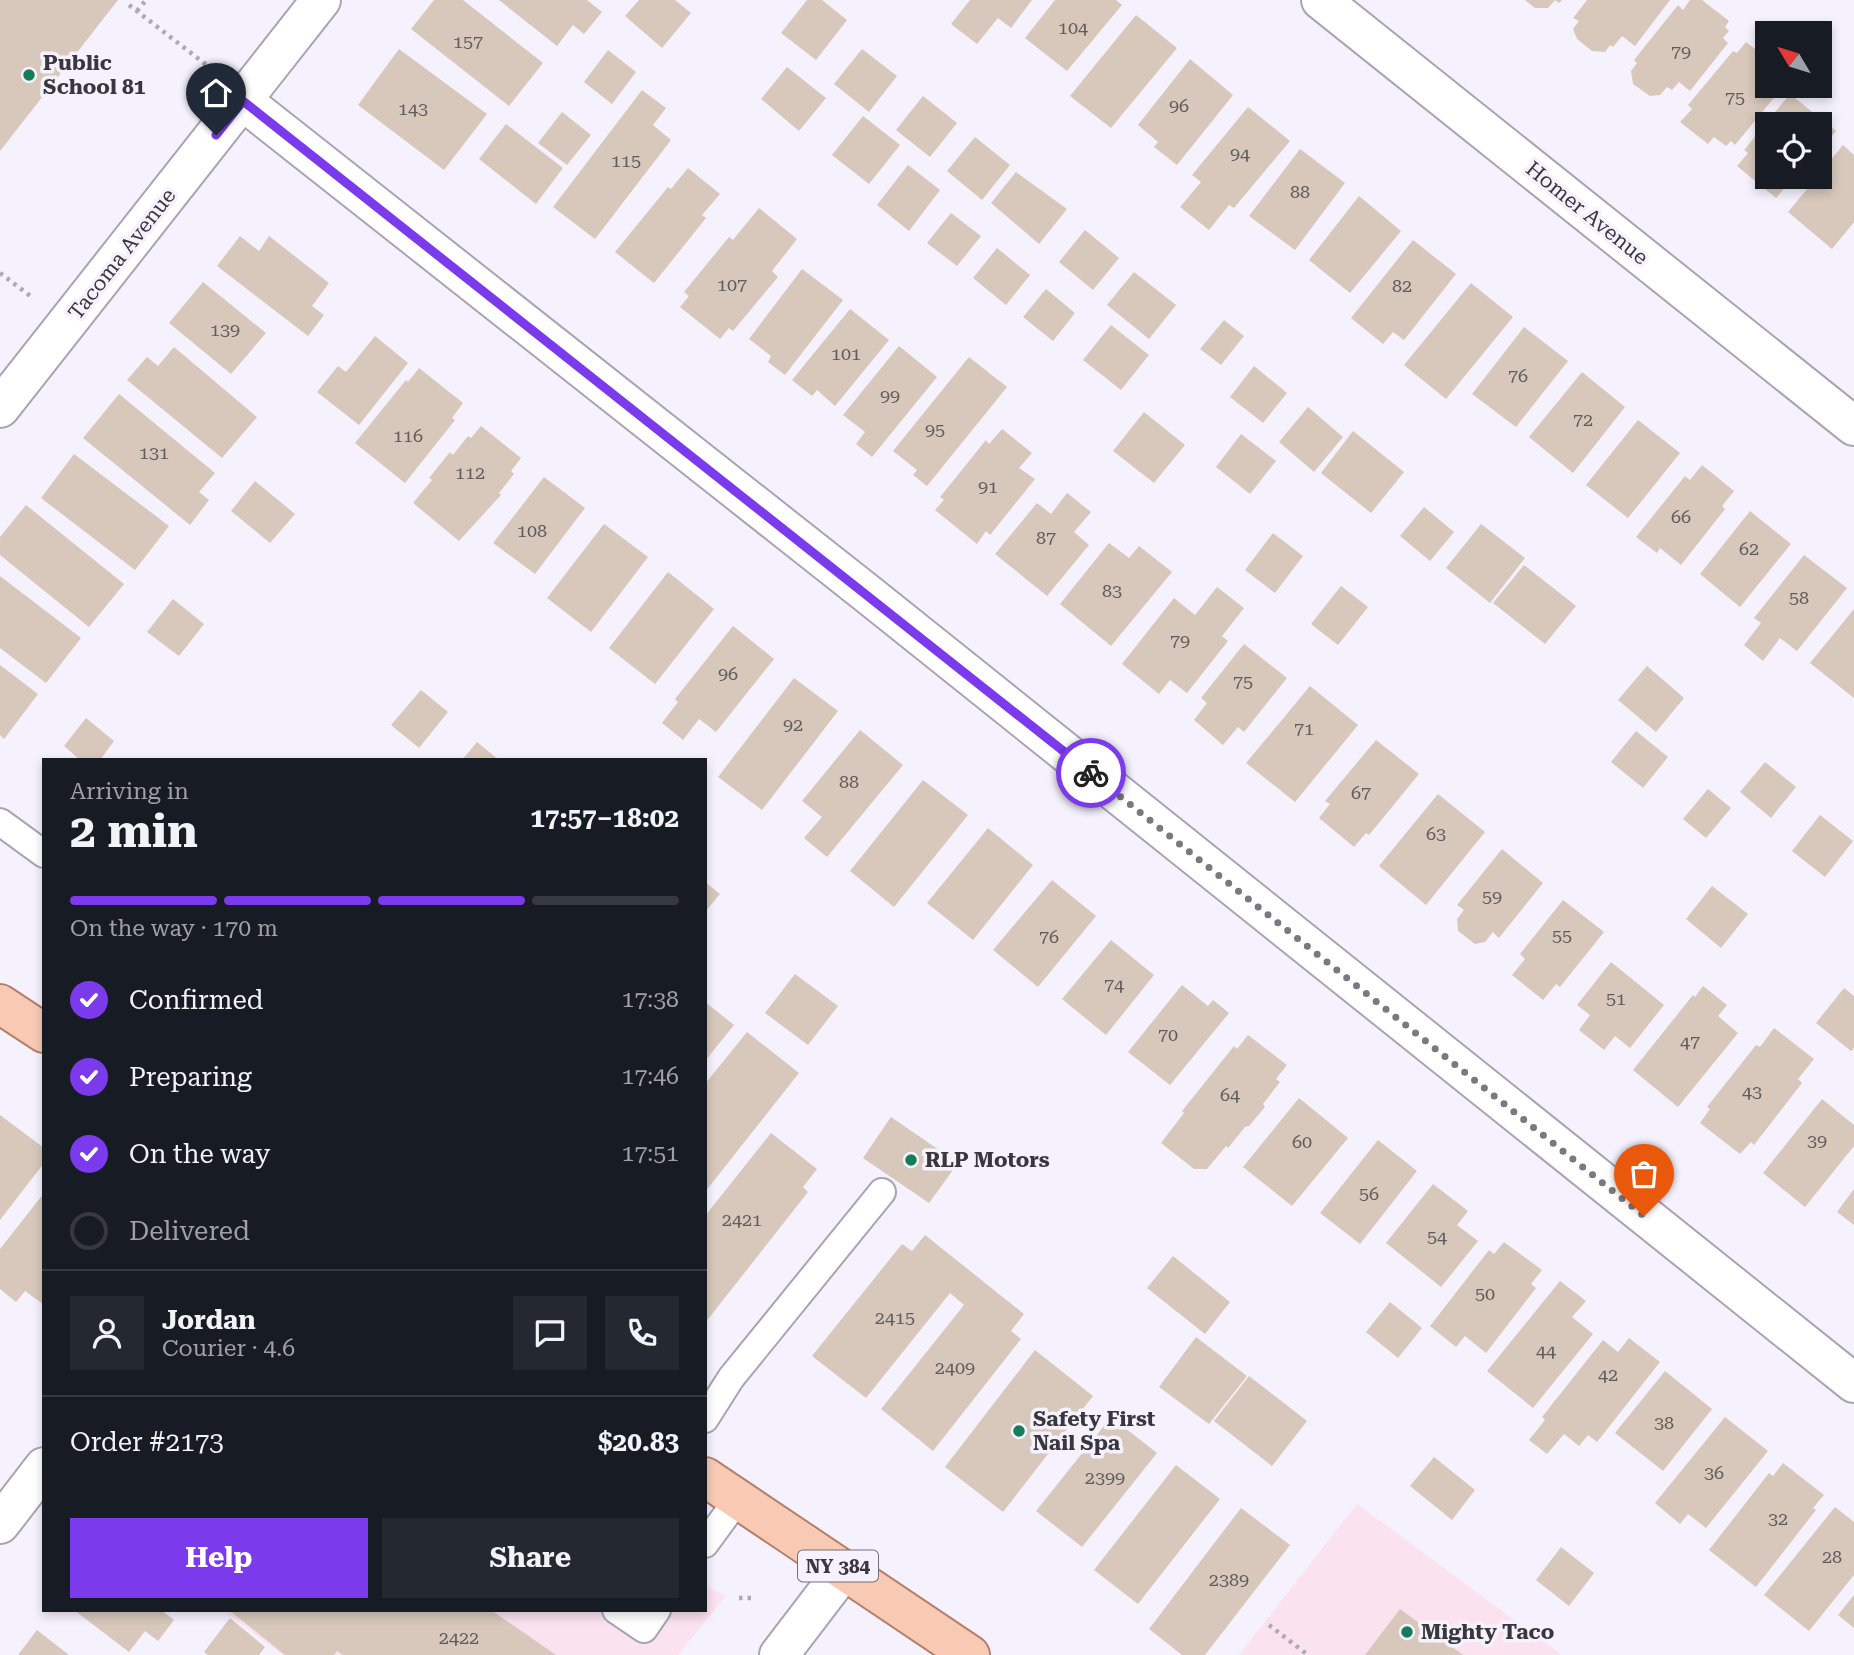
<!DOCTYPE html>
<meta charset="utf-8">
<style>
:root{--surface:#171b24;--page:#242831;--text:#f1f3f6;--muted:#9ea1a6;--line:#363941;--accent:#7c3aed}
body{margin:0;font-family:"Roboto Serif",serif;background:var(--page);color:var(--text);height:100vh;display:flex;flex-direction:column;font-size:26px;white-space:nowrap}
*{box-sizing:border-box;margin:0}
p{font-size:23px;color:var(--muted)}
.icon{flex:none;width:38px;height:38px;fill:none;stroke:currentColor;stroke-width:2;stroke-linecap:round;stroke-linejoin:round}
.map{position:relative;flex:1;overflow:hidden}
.drawer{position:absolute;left:42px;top:758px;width:665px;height:854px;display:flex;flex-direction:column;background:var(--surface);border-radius:0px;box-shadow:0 4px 10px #0003}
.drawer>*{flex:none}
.needle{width:46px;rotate:308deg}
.tools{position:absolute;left:1755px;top:21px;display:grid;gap:14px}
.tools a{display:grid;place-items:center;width:77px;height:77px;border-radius:0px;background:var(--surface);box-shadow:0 4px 10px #0003;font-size:35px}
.pin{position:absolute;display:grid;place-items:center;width:60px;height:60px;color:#fff;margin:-72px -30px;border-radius:50% 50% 50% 0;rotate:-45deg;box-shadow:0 0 7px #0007}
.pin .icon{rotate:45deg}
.courier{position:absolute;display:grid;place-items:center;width:70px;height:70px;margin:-35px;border:5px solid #7c3aed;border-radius:50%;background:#fff;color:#222;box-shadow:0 2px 9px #0007}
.headline em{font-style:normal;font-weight:700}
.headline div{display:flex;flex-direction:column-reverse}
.headline{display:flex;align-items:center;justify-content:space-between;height:119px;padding:0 28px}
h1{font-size:46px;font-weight:700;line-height:52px}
.bar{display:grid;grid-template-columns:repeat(4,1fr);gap:10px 7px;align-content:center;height:84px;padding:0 28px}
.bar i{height:9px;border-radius:5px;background:var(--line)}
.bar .on{background:var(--accent)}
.bar p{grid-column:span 4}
.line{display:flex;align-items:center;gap:18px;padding:0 28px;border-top:2px solid var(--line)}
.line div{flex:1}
.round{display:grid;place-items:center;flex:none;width:74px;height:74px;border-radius:0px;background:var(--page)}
ol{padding:0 28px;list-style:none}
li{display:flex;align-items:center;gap:21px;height:77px}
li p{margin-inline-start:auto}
li .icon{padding:7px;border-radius:50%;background:var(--accent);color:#fff;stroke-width:4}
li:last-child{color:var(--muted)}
li i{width:38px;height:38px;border:4px solid var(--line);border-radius:50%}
.cta{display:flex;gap:14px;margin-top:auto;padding:14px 28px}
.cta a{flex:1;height:80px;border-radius:0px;background:var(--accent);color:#fff;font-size:28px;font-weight:700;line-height:80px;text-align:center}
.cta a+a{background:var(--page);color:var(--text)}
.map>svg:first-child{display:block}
</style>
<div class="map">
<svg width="1854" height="1655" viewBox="0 0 1854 1655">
<rect width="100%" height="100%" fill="#f5f2fd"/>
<g fill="#fae2ee">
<polygon points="1357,1504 1562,1655 1239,1655"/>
<polygon points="705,1584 725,1597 678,1655 283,1655 223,1610 705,1610"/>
</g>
<g fill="#d7c8bb">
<polygon points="0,0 118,0 0,151"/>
<polygon points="434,0 463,0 543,63 509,106 411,29"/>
<polygon points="499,0 587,0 602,12 584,34 573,25 557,46"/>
<polygon points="639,0 675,0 691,13 662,48 625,16"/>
<polygon points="807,0 822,0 847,20 816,60 781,33"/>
<polygon points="970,0 1032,0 1011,28 998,18 977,44 951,24"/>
<polygon points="1055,0 1116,0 1122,5 1067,71 1025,38"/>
<polygon points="1525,0 1562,0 1559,3 1555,0 1548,8 1535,8"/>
<polygon points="1587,0 1670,0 1635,46 1622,36 1613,47 1610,45 1605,52 1592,51 1577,39 1573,29 1579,21 1573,18"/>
<polygon points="1690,0 1702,0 1729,21 1725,27 1729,31 1723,38 1728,43 1690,91 1679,82 1672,90 1667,87 1660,95 1650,96 1633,84 1631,71 1637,63 1634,60 1678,5 1683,10"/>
<polygon points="1136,15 1177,48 1111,128 1070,96"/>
<polygon points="1746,42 1768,59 1768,86 1782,88 1735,145 1731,141 1726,146 1714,137 1708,144 1680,122 1692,109 1688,105 1733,51 1737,53"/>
<polygon points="399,49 487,114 444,170 358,105"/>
<polygon points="862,49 897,76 869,112 834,84"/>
<polygon points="608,50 636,72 612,104 584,82"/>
<polygon points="1190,59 1233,95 1177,165 1154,147 1158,142 1138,125"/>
<polygon points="787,67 826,98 799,131 761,99"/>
<polygon points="642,90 666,108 653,125 671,140 595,239 553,207"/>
<polygon points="1790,94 1836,131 1820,150 1820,124 1768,124 1768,177 1799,177 1791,186 1788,184 1776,198 1737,166 1748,153 1744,150"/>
<polygon points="923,96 957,123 930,157 896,130"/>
<polygon points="1248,107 1290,141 1234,208 1229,205 1209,230 1180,207 1201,182 1192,175"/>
<polygon points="562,112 591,135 567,165 538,143"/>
<polygon points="863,116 900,145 869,184 832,155"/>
<polygon points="506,124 563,168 536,204 479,159"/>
<polygon points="975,137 1010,165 982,200 947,171"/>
<polygon points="1843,145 1854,155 1854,222 1832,249 1788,212 1817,177 1820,177 1820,173"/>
<polygon points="1300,149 1345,183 1295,250 1249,216"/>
<polygon points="908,165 940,190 909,231 877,205"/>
<polygon points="688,168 720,194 702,215 706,218 654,283 615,252 668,187 671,189"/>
<polygon points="1016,172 1067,209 1039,244 991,203"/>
<polygon points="1359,196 1401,231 1350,293 1309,260"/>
<polygon points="759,208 797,239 772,271 778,277 733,331 729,328 720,339 680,307 689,296 684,292 729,237 733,240"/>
<polygon points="951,213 981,236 957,266 927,243"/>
<polygon points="1085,230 1119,258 1093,290 1059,262"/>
<polygon points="240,236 259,251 269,236 329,283 312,306 324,315 308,336 217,266"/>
<polygon points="1413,240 1456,274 1404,340 1393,332 1383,344 1351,318"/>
<polygon points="997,248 1030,275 1006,305 973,278"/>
<polygon points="802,269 843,300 785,375 768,362 771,356 749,339"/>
<polygon points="1134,272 1176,305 1149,339 1107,305"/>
<polygon points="203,282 266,333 231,374 169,323"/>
<polygon points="1471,283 1513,317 1446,399 1404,365"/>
<polygon points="1046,289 1075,313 1053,341 1023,317"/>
<polygon points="850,309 889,340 835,406 817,390 812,396 792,380"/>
<polygon points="1224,320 1244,336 1221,365 1200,349"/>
<polygon points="1111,325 1149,355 1121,390 1083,360"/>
<polygon points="1524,327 1568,361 1516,427 1472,394"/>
<polygon points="375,336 408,363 359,425 317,392 338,366 346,372"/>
<polygon points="899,346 937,377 872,457 856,444 865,432 843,415"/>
<polygon points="174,347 257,417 222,458 127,380 147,357 158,366"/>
<polygon points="969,357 1007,387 927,486 913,475 917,470 893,451"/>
<polygon points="1254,366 1287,393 1263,423 1230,397"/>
<polygon points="419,368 463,403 452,418 455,420 405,483 355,443 406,380 408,382"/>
<polygon points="1582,372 1625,407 1573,473 1529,437"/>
<polygon points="119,394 215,473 199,492 209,500 190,525 83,438"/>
<polygon points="1308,407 1343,437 1314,472 1279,442"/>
<polygon points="1144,412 1185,445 1154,483 1113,451"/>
<polygon points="1638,420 1680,453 1628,518 1586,485"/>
<polygon points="481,426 521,458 511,471 514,474 499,493 501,495 459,541 413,503 432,480 429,478 450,452 453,455 468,436 471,438"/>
<polygon points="1002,429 1032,453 1019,468 1035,479 990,535 986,531 977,544 935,510 944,500 940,497 986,440 989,444"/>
<polygon points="1353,431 1404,472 1371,513 1321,473"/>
<polygon points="1241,434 1276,461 1250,494 1216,467"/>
<polygon points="74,454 169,526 135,570 41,498"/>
<polygon points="1702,465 1734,491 1722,506 1725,509 1681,565 1660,548 1657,553 1636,537 1685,476 1690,480"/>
<polygon points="544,477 585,508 535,574 493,543"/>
<polygon points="255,481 295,514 270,543 231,511"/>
<polygon points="1067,493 1091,512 1074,532 1089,545 1047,596 995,554 1037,503 1051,514"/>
<polygon points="26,505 124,584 89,627 0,555 0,537"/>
<polygon points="1424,507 1454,532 1430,561 1400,536"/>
<polygon points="1750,511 1791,544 1740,607 1700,574"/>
<polygon points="604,524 648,557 591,632 547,598"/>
<polygon points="1481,524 1525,558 1490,603 1446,568"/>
<polygon points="1273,533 1303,556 1275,593 1245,570"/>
<polygon points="1109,543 1129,558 1139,546 1172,572 1111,646 1060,604"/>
<polygon points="1804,555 1847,588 1797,651 1780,638 1763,661 1744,645 1761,623 1754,618"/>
<polygon points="1524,565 1576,606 1545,644 1493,603"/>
<polygon points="668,572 714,609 655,684 609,648"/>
<polygon points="0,576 81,638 46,683 0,648"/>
<polygon points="1341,586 1368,607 1338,645 1311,624"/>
<polygon points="1217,587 1244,608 1222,636 1228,641 1187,693 1170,680 1159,694 1122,664 1174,598 1195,615"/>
<polygon points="173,599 204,624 179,656 147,632"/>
<polygon points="1854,609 1854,698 1810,663"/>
<polygon points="733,626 774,659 716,732 699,719 683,740 662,723 678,702 675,699"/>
<polygon points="1244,644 1287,678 1244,732 1238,727 1223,745 1194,720 1207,703 1201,698"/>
<polygon points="0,665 38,694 4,739 0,735"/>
<polygon points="1647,666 1684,698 1656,732 1618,700"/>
<polygon points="794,678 838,711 762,810 718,777"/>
<polygon points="1310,686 1358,725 1295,802 1246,763"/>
<polygon points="421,690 448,712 419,748 391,725"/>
<polygon points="86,718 114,741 100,760 80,760 64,746"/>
<polygon points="860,730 903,765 827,857 804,838 822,817 802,801"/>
<polygon points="1636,731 1668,757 1643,788 1611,762"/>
<polygon points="1376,740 1419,774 1369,835 1366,833 1354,847 1319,818 1330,804 1325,801"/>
<polygon points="477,742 499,760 462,760"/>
<polygon points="1765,762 1796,787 1771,818 1740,792"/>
<polygon points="923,780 968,815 894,907 850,871"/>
<polygon points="1708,789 1731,808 1706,838 1683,819"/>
<polygon points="1438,794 1485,832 1426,905 1379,866"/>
<polygon points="1820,815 1853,841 1825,877 1792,851"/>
<polygon points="988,828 1033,865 973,940 927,903"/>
<polygon points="1502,849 1543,883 1499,938 1493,932 1485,942 1475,944 1458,931 1457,919 1464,910 1457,905"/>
<polygon points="1052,880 1096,916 1038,987 993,950"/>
<polygon points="705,882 720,894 705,912"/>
<polygon points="1712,886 1748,914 1721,948 1686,919"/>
<polygon points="1563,900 1604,932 1560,987 1556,984 1543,1000 1512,975 1525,959 1520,954"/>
<polygon points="1111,940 1154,975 1106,1035 1062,999"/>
<polygon points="1611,962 1664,1005 1630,1048 1615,1036 1604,1050 1579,1030 1590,1015 1577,1005"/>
<polygon points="795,974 838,1006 808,1045 765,1013"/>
<polygon points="1182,985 1208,1006 1213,1000 1229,1013 1170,1085 1128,1052"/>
<polygon points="1703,986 1727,1005 1718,1016 1738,1033 1678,1107 1633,1070 1693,995 1695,997"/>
<polygon points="1844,988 1854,996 1854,1048 1851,1051 1816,1023"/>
<polygon points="705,1002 734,1025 705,1061"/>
<polygon points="1774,1028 1814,1059 1798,1079 1802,1083 1754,1145 1751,1142 1740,1154 1700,1123 1710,1109 1707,1107 1756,1045 1760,1047"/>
<polygon points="747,1032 799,1073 705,1192 705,1084"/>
<polygon points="1248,1035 1287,1065 1276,1079 1280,1082 1263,1104 1265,1107 1249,1126 1245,1127 1228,1148 1226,1146 1207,1169 1194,1169 1161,1143 1184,1113 1182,1111 1234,1046 1237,1049"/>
<polygon points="1299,1098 1348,1138 1292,1206 1243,1167"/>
<polygon points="1822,1099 1854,1125 1854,1146 1805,1207 1763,1173"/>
<polygon points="0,1115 44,1148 44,1163 0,1220"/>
<polygon points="891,1117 958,1163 929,1203 863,1158"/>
<polygon points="771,1133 817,1169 803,1187 808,1192 705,1323 705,1216"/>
<polygon points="1378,1140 1417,1171 1360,1244 1320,1213"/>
<polygon points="1433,1184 1468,1211 1457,1225 1478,1241 1441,1287 1386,1243"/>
<polygon points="1854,1189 1854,1225 1837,1212"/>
<polygon points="44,1193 44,1305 25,1291 16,1302 0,1289 0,1249"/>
<polygon points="925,1235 1024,1314 1011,1331 1021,1339 933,1451 881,1409 964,1305 950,1293 866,1398 812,1356 902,1244 912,1251"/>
<polygon points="1504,1242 1542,1270 1531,1284 1536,1288 1486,1353 1465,1336 1456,1347 1430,1326 1489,1250 1494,1254"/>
<polygon points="1173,1256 1230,1302 1205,1334 1147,1288"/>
<polygon points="1560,1281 1586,1301 1572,1317 1593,1334 1533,1408 1487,1371"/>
<polygon points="1390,1302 1422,1328 1398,1358 1366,1332"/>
<polygon points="1196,1337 1247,1376 1209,1424 1159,1387"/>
<polygon points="1629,1338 1660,1362 1597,1442 1588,1435 1579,1446 1564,1434 1547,1454 1529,1440 1545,1420 1542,1417 1603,1340 1618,1352"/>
<polygon points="1035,1350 1093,1396 1003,1512 945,1467"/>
<polygon points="1665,1371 1712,1409 1663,1471 1615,1433"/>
<polygon points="1249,1376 1307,1421 1272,1466 1214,1421"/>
<polygon points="1111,1417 1157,1453 1082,1547 1036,1511"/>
<polygon points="1725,1417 1768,1451 1706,1528 1688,1514 1680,1524 1655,1503"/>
<polygon points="1434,1457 1475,1490 1452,1520 1410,1486"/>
<polygon points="1783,1463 1824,1495 1813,1508 1816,1510 1756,1587 1709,1550 1769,1473 1773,1476"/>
<polygon points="1176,1465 1220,1499 1138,1604 1094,1570"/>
<polygon points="1835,1507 1854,1522 1854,1575 1809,1631 1764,1595"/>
<polygon points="1241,1508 1290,1545 1205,1655 1182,1655 1149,1629"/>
<polygon points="1561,1547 1594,1573 1569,1606 1536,1580"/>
<polygon points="1854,1595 1854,1628 1838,1615"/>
<polygon points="1400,1609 1463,1655 1365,1655"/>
<polygon points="74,1610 161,1610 174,1620 158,1641 145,1631 129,1652"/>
<polygon points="229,1610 491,1610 556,1655 343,1655 337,1651 334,1655 285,1655"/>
<polygon points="230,1618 265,1647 259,1655 208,1655 204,1652"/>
<polygon points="37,1630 69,1655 18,1655"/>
</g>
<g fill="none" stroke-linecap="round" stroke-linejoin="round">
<defs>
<g id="lane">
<polyline points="0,822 44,854"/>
<polyline points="705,1419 731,1378 882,1192"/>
<polyline points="705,1544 738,1499"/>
<polyline points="616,1610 644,1629 657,1610"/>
</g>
<g id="street">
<polyline points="1321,0 1854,426"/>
<polyline points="243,101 869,595 1854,1383"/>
<polyline points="0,408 321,0"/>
<polyline points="0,1524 44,1467"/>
<polyline points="779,1655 844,1570"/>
</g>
<g id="primary">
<polyline points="0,1004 44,1033"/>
<polyline points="705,1477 970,1655"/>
</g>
</defs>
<use href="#lane" stroke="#a8a4b5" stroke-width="30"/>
<use href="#street" stroke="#a8a4b5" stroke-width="42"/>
<use href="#primary" stroke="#b37f6a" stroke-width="42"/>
<g stroke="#adaab4" stroke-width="4.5" stroke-dasharray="3.5 5" stroke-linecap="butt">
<polyline points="129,5 213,70"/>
<polyline points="137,11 146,0"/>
<polyline points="0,273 33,298"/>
<polyline points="739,1598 751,1598"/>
<polyline points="1269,1625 1308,1655"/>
</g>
<use href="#lane" stroke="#fff" stroke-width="26"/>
<use href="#street" stroke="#fff" stroke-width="38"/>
<use href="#primary" stroke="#f8cab4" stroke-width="38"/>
</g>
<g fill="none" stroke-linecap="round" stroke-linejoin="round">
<polyline stroke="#7b7881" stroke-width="7" stroke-dasharray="0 12.6" points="1091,773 1644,1216"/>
<polyline stroke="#7c3aed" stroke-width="9" points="216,135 243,101 1091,773"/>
</g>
<g fill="#157e59" stroke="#f5f2fd" stroke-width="2.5">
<circle cx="29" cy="75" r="7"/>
<circle cx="911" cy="1160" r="7"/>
<circle cx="1019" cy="1431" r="7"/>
<circle cx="1407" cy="1632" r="7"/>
</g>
<g text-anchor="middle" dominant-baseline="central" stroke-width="7" stroke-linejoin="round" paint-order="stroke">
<g font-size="18" fill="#605b5d">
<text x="1073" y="27">104</text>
<text x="468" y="41">157</text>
<text x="1681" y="51">79</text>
<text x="1735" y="97">75</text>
<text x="1179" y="105">96</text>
<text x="413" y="108">143</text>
<text x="1240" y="153">94</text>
<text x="626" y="160">115</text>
<text x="1300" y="191">88</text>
<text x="732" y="284">107</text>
<text x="1402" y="285">82</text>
<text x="225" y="329">139</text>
<text x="846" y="353">101</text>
<text x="1518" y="375">76</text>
<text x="890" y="395">99</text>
<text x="1583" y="419">72</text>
<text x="935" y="429">95</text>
<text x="408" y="435">116</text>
<text x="154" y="452">131</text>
<text x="470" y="472">112</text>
<text x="988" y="486">91</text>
<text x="1681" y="516">66</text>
<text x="532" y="530">108</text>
<text x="1046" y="537">87</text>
<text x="1749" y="548">62</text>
<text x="1112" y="590">83</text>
<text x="1799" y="597">58</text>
<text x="1180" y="640">79</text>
<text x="728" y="673">96</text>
<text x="1243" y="681">75</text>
<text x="793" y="724">92</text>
<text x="1304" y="728">71</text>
<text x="849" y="781">88</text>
<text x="1361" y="792">67</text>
<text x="1436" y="833">63</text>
<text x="1492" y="896">59</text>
<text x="1562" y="935">55</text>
<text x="1049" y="936">76</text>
<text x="1114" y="984">74</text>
<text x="1616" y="998">51</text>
<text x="1168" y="1034">70</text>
<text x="1690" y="1041">47</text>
<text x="1752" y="1091">43</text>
<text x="1230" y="1094">64</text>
<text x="1817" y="1140">39</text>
<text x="1302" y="1141">60</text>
<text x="1369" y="1193">56</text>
<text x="742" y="1219">2421</text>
<text x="1437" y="1236">54</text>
<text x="1485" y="1293">50</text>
<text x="895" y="1317">2415</text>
<text x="1546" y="1350">44</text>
<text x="955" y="1367">2409</text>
<text x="1608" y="1374">42</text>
<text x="1664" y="1422">38</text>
<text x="1714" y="1472">36</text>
<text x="1105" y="1477">2399</text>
<text x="1778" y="1518">32</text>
<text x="1832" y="1556">28</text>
<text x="1229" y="1579">2389</text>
<text x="459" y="1637">2422</text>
</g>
<rect fill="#f5f2fd" stroke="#716f77" stroke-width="2" x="798" y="1550.5" width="80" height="31" rx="5"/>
<g font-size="19" font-weight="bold" fill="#39373e">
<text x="838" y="1566">NY 384</text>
</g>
<g font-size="21" font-weight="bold" fill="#39373e" stroke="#f5f2fd" text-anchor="start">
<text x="43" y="63">Public<tspan x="43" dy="24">School 81</tspan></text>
<text x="925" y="1160">RLP Motors</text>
<text x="1033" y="1419">Safety First<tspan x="1033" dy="24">Nail Spa</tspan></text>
<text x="1421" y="1632">Mighty Taco</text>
</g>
<g font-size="21" fill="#39373e" stroke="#f5f2fd">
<text transform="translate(1587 213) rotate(39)">Homer Avenue</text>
<text transform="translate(122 254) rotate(-52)">Tacoma Avenue</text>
</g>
</g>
</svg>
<div class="tools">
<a><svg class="needle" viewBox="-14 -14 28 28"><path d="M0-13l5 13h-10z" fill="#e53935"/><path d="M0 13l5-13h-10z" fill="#9ea1a6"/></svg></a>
<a><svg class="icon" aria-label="locate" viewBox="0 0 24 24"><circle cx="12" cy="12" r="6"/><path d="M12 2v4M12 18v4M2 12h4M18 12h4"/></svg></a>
</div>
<div class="pin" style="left:1644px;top:1216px;background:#ea580c"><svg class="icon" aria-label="bag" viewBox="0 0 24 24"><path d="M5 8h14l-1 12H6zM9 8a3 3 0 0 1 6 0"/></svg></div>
<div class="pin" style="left:216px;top:135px;background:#1f2937"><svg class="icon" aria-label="home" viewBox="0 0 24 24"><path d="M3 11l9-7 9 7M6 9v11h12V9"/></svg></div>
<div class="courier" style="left:1091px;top:773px"><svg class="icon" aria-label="bike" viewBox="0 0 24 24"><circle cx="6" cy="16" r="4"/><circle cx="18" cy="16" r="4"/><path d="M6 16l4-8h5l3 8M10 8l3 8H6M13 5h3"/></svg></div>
<section class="drawer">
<div class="headline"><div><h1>2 min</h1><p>Arriving in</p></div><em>17:57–18:02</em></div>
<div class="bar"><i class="on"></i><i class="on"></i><i class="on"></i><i></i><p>On the way · 170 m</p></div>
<ol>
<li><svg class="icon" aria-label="check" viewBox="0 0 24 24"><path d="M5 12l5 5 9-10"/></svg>Confirmed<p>17:38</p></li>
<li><svg class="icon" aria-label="check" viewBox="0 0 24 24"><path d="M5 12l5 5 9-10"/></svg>Preparing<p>17:46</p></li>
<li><svg class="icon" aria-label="check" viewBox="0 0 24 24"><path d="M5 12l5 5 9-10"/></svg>On the way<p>17:51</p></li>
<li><i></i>Delivered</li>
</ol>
<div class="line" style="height:126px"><a class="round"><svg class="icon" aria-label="person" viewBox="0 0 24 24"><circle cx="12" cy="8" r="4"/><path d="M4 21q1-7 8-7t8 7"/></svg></a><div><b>Jordan</b><p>Courier · 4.6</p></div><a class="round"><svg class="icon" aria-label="chat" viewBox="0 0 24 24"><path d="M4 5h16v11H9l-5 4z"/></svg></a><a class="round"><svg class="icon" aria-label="phone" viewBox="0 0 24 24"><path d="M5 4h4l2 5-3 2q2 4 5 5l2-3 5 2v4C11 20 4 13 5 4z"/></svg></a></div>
<div class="line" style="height:91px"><div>Order #2173</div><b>$20.83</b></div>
<div class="cta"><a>Help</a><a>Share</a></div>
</section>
</div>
